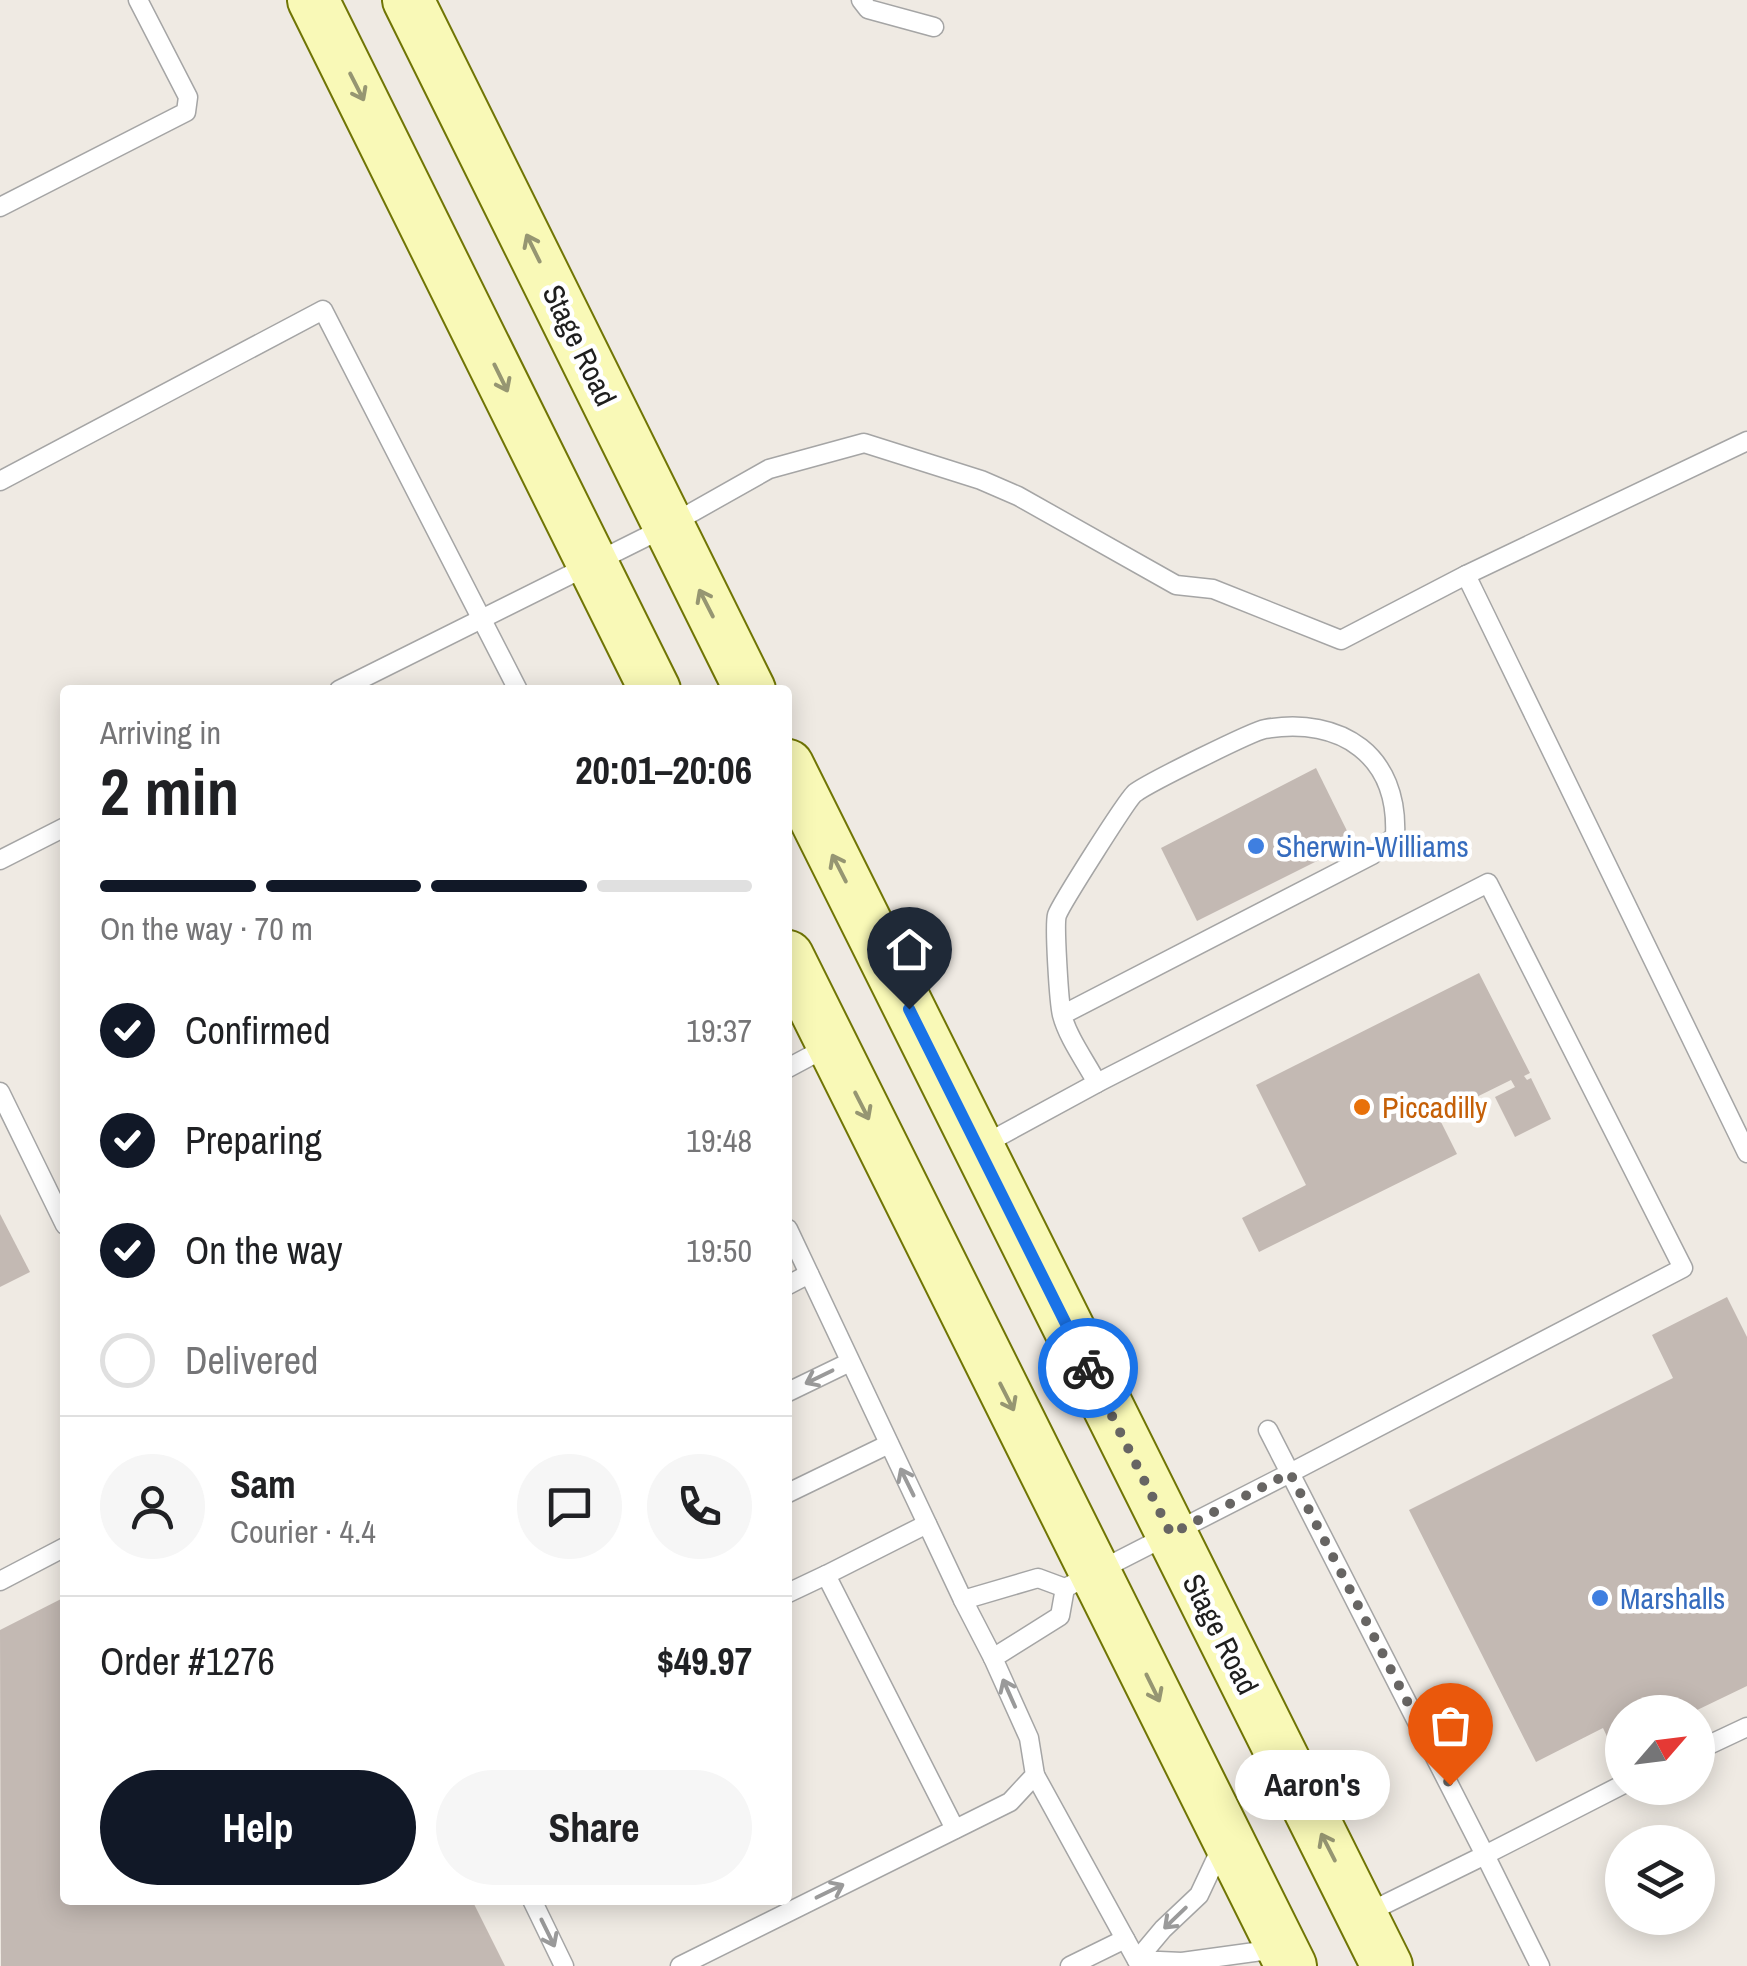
<!DOCTYPE html>
<meta charset="utf-8">
<style>
:root{--surface:#fff;--page:#f6f6f6;--text:#202124;--muted:#757577;--line:#e0e0e0;--accent:#111827}
body{margin:0;font-family:"Archivo Narrow",sans-serif;background:var(--page);color:var(--text);height:100vh;display:flex;flex-direction:column;font-size:38px;white-space:nowrap}
*{box-sizing:border-box;margin:0}
p{font-size:32px;color:var(--muted)}
.icon{flex:none;width:55px;height:55px;fill:none;stroke:currentColor;stroke-width:2;stroke-linecap:round;stroke-linejoin:round}
.map{position:relative;flex:1;overflow:hidden}
.drawer{position:absolute;left:60px;top:685px;width:732px;height:1220px;display:flex;flex-direction:column;background:var(--surface);border-radius:10px;box-shadow:0 5px 25px #0003}
.drawer>*{flex:none}
.needle{width:65px;rotate:62deg}
.buttons{position:absolute;left:1605px;top:1695px;display:grid;gap:20px}
.buttons a{display:grid;place-items:center;width:110px;height:110px;border-radius:50%;background:var(--surface);box-shadow:0 5px 25px #0003;font-size:50px}
.pin{position:absolute;display:grid;place-items:center;width:85px;height:85px;color:#fff;margin:-102px -42px;border-radius:50% 50% 50% 0;rotate:-45deg;box-shadow:0 0 10px #0007}
.pin .icon{rotate:45deg}
.courier{position:absolute;display:grid;place-items:center;width:100px;height:100px;margin:-50px;border:8px solid #1a73e8;border-radius:50%;background:#fff;color:#222;box-shadow:0 2px 12px #0007}
.bubble{position:absolute;height:70px;border-radius:35px;background:var(--surface);box-shadow:0 5px 25px #0003;font-size:32px;font-weight:700;line-height:70px;text-align:center}
.head em{font-style:normal;font-weight:700}
.head div{display:flex;flex-direction:column-reverse}
.head{display:flex;align-items:center;justify-content:space-between;height:170px;padding:0 40px}
h1{font-size:65px;font-weight:700;line-height:75px}
.bar{display:grid;grid-template-columns:repeat(4,1fr);gap:15px 10px;align-content:center;height:120px;padding:0 40px}
.bar i{height:12px;border-radius:8px;background:var(--line)}
.bar .on{background:var(--accent)}
.bar p{grid-column:span 4}
.line{display:flex;align-items:center;gap:25px;padding:0 40px;border-top:2px solid var(--line)}
.line div{flex:1}
.round{display:grid;place-items:center;flex:none;width:105px;height:105px;border-radius:52px;background:var(--page)}
ol{padding:0 40px;list-style:none}
li{display:flex;align-items:center;gap:30px;height:110px}
li p{margin-inline-start:auto}
li .icon{padding:10px;border-radius:50%;background:var(--accent);color:#fff;stroke-width:4}
li:last-child{color:var(--muted)}
li i{width:55px;height:55px;border:5px solid var(--line);border-radius:50%}
.action{display:flex;gap:20px;margin-top:auto;padding:20px 40px}
.action a{flex:1;height:115px;border-radius:60px;background:var(--accent);color:#fff;font-size:40px;font-weight:700;line-height:115px;text-align:center}
.action a+a{background:var(--page);color:var(--text)}
.map>svg:first-child{display:block}
</style>
<div class="map">
<svg width="1747" height="1966" viewBox="0 0 1747 1966">
<rect width="100%" height="100%" fill="#efeae3"/>
<g fill="#c3b9b3">
<polygon points="1316,768 1353,843 1197,921 1161,848"/>
<polygon points="1479,973 1530,1073 1524,1076 1527,1080 1531,1078 1551,1119 1515,1137 1495,1097 1515,1087 1511,1080 1438,1116 1457,1154 1259,1252 1242,1218 1306,1185 1256,1085"/>
<polygon points="0,1214 30,1272 0,1287"/>
<polygon points="1727,1297 1747,1337 1747,1686 1693,1712 1622,1712 1622,1748 1612,1753 1613,1749 1603,1728 1536,1762 1409,1510 1673,1378 1652,1335"/>
<polygon points="65,1597 65,1900 472,1900 505,1966 1,1966 0,1630"/>
</g>
<g fill="none" stroke-linecap="round" stroke-linejoin="round">
<defs>
<g id="service">
<polyline points="861,0 868,9 934,27"/>
<polyline points="0,207 186,112 188,97 138,0"/>
<polyline points="0,481 323,310 518,690"/>
<polyline points="1466,575 1747,1153"/>
<polyline points="339,690 668,526 769,469 864,443 981,480 1018,496 1176,585 1213,589 1341,640 1466,575 1747,441"/>
<polyline points="0,860 65,827"/>
<path d="M1062,1015L1372,855L1395,836C1399,756 1342,716 1265,729C1253,731 1148,783 1135,793C1128,798 1061,904 1057,915C1054,924 1059,1003 1062,1015C1068,1038 1086,1062 1097,1083"/>
<polyline points="788,1068 831,1045"/>
<polyline points="0,1092 65,1225"/>
<polyline points="983,1145 1097,1083 1488,883 1683,1268 1290,1473 1485,1855 1367,1913"/>
<polyline points="788,1229 963,1600 1038,1578 1065,1588 1290,1473 1268,1430"/>
<polyline points="788,1285 809,1274"/>
<polyline points="788,1392 850,1362"/>
<polyline points="788,1493 889,1444"/>
<polyline points="927,1524 826,1575 955,1829"/>
<polyline points="0,1581 65,1547"/>
<polyline points="788,1593 826,1575"/>
<polyline points="963,1600 993,1658"/>
<polyline points="1698,1750 1747,1727"/>
<polyline points="1035,1775 1140,1966"/>
<polyline points="1222,1846 1199,1895 1163,1929 1137,1960 1182,1962 1276,1949"/>
<polyline points="532,1900 564,1966"/>
<polyline points="680,1966 1010,1802 1035,1775 1029,1738 993,1658 1060,1616 1065,1588"/>
<polyline points="1070,1966 1125,1939"/>
<polyline points="1540,1966 1485,1855 1622,1785"/>
</g>
<g id="secondary">
<polyline points="313,0 655,690"/>
<polyline points="408,0 750,690"/>
<polyline points="788,765 1387,1966"/>
<polyline points="788,956 1291,1966"/>
</g>
</defs>
<use href="#service" stroke="#a5a5a5" stroke-width="21"/>
<use href="#secondary" stroke="#707505" stroke-width="54"/>
<use href="#service" stroke="#fff" stroke-width="18"/>
<use href="#secondary" stroke="#f9f9b7" stroke-width="50"/>
</g>
<defs><path id="oneway-shaft" d="M-6 0H5M1.5-3L5.5 0L1.5 3" fill="none" stroke-width="1.6" stroke-linecap="round" stroke-linejoin="round" transform="scale(2.5)"/></defs>
<g stroke="#969672">
<use href="#oneway-shaft" transform="translate(357 87) rotate(63)"/>
<use href="#oneway-shaft" transform="translate(533 248) rotate(-116)"/>
<use href="#oneway-shaft" transform="translate(501 378) rotate(64)"/>
<use href="#oneway-shaft" transform="translate(706 603) rotate(-117)"/>
<use href="#oneway-shaft" transform="translate(839 868) rotate(-117)"/>
<use href="#oneway-shaft" transform="translate(862 1106) rotate(63)"/>
<use href="#oneway-shaft" transform="translate(1007 1397) rotate(63)"/>
<use href="#oneway-shaft" transform="translate(1153 1688) rotate(64)"/>
<use href="#oneway-shaft" transform="translate(1328 1847) rotate(-117)"/>
</g>
<g stroke="#9a9a9a">
<use href="#oneway-shaft" transform="translate(819 1377) rotate(154)"/>
<use href="#oneway-shaft" transform="translate(907 1482) rotate(-116)"/>
<use href="#oneway-shaft" transform="translate(1009 1693) rotate(-114)"/>
<use href="#oneway-shaft" transform="translate(830 1891) rotate(-26)"/>
<use href="#oneway-shaft" transform="translate(1175 1918) rotate(136)"/>
<use href="#oneway-shaft" transform="translate(548 1933) rotate(64)"/>
</g>
<g fill="none" stroke-linecap="round" stroke-linejoin="round">
<polyline stroke="#676563" stroke-width="10" stroke-dasharray="0 18" points="1088,1368 1171,1534 1290,1473 1450,1785"/>
<polyline stroke="#1a73e8" stroke-width="12" points="909,1009 1088,1368"/>
</g>
<g fill="#3f7fe0" stroke="#fff" stroke-width="4">
<circle cx="1256" cy="846" r="10"/>
<circle cx="1600" cy="1598" r="10"/>
</g>
<circle fill="#e8710a" stroke="#fff" stroke-width="4" cx="1362" cy="1107" r="10"/>
<g text-anchor="middle" dominant-baseline="central" stroke-width="9" stroke-linejoin="round" paint-order="stroke">
<g font-size="30" fill="#1e1e1e" stroke="#fff">
<text transform="translate(580 345) rotate(64)">Stage Road</text>
<text transform="translate(1221 1634) rotate(63)">Stage Road</text>
</g>
<g font-size="30" fill="#366cbe" stroke="#fff" text-anchor="start">
<text x="1276" y="846">Sherwin-Williams</text>
<text x="1620" y="1598">Marshalls</text>
</g>
<g font-size="30" fill="#c56008" stroke="#fff" text-anchor="start">
<text x="1382" y="1107">Piccadilly</text>
</g>
</g>
</svg>
<div class="buttons">
<a><svg class="needle" viewBox="-14 -14 28 28"><path d="M0-13l5 13h-10z" fill="#e53935"/><path d="M0 13l5-13h-10z" fill="#757577"/></svg></a>
<a><svg class="icon" aria-label="layers" viewBox="0 0 24 24"><path d="M12 4l9 5-9 5-9-5zM3 14l9 5 9-5"/></svg></a>
</div>
<div class="pin" style="left:1450px;top:1785px;background:#ea580c"><svg class="icon" aria-label="bag" viewBox="0 0 24 24"><path d="M5 8h14l-1 12H6zM9 8a3 3 0 0 1 6 0"/></svg></div>
<div class="pin" style="left:909px;top:1009px;background:#1f2937"><svg class="icon" aria-label="home" viewBox="0 0 24 24"><path d="M3 11l9-7 9 7M6 9v11h12V9"/></svg></div>
<div class="courier" style="left:1088px;top:1368px"><svg class="icon" aria-label="bike" viewBox="0 0 24 24"><circle cx="6" cy="16" r="4"/><circle cx="18" cy="16" r="4"/><path d="M6 16l4-8h5l3 8M10 8l3 8H6M13 5h3"/></svg></div>
<div class="bubble" style="left:1235px;top:1750px;width:155px">Aaron's</div>
<section class="drawer">
<div class="head"><div><h1>2 min</h1><p>Arriving in</p></div><em>20:01–20:06</em></div>
<div class="bar"><i class="on"></i><i class="on"></i><i class="on"></i><i></i><p>On the way · 70 m</p></div>
<ol>
<li><svg class="icon" aria-label="check" viewBox="0 0 24 24"><path d="M5 12l5 5 9-10"/></svg>Confirmed<p>19:37</p></li>
<li><svg class="icon" aria-label="check" viewBox="0 0 24 24"><path d="M5 12l5 5 9-10"/></svg>Preparing<p>19:48</p></li>
<li><svg class="icon" aria-label="check" viewBox="0 0 24 24"><path d="M5 12l5 5 9-10"/></svg>On the way<p>19:50</p></li>
<li><i></i>Delivered</li>
</ol>
<div class="line" style="height:180px"><a class="round"><svg class="icon" aria-label="person" viewBox="0 0 24 24"><circle cx="12" cy="8" r="4"/><path d="M4 21q1-7 8-7t8 7"/></svg></a><div><b>Sam</b><p>Courier · 4.4</p></div><a class="round"><svg class="icon" aria-label="chat" viewBox="0 0 24 24"><path d="M4 5h16v11H9l-5 4z"/></svg></a><a class="round"><svg class="icon" aria-label="phone" viewBox="0 0 24 24"><path d="M5 4h4l2 5-3 2q2 4 5 5l2-3 5 2v4C11 20 4 13 5 4z"/></svg></a></div>
<div class="line" style="height:130px"><div>Order #1276</div><b>$49.97</b></div>
<div class="action"><a>Help</a><a>Share</a></div>
</section>
</div>
